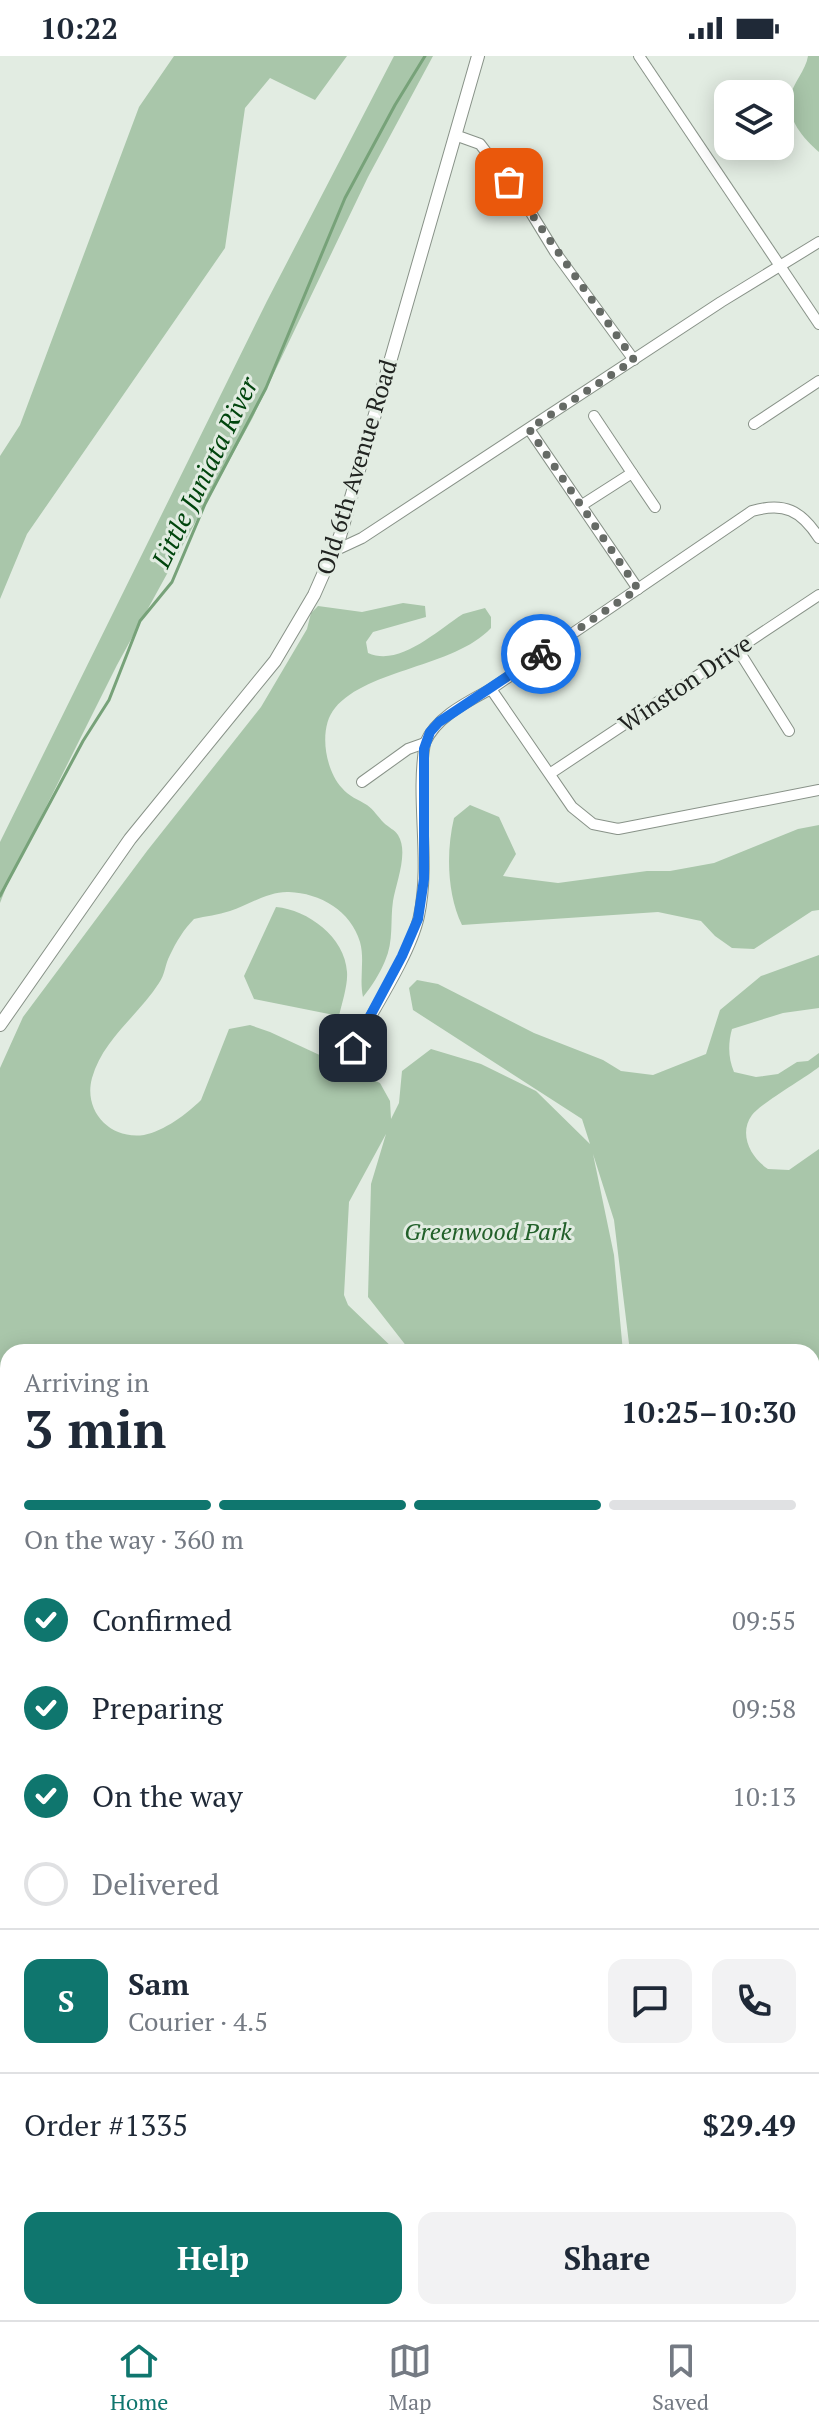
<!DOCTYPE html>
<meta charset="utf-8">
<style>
:root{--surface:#fff;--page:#f2f2f3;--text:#1f2937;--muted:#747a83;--line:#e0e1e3;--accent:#0f766e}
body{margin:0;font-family:"PT Serif",serif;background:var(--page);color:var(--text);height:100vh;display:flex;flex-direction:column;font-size:30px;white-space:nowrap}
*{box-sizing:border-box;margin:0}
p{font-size:26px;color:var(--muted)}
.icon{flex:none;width:44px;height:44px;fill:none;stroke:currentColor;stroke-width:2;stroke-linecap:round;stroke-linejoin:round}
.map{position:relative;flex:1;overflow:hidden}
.sheet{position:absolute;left:0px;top:1288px;width:820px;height:976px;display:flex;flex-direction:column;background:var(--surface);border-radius:24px 24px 0 0;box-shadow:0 4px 20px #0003}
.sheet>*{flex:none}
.fabs{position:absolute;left:714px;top:24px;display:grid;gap:16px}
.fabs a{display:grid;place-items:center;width:80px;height:80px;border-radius:16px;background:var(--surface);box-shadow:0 4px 20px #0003;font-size:40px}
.pin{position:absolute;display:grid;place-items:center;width:68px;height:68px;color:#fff;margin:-34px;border-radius:16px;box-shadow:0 4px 12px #0006}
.courier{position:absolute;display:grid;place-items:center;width:80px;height:80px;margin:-40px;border:6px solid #1a73e8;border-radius:50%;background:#fff;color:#222;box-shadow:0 2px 10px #0007}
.head em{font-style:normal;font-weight:600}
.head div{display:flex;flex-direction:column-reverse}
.head{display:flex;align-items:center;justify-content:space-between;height:136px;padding:0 24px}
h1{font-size:52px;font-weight:600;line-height:60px}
.bar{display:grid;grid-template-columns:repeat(4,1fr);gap:12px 8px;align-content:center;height:96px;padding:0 24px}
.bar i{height:10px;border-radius:6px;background:var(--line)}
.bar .active{background:var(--accent)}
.bar p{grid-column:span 4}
.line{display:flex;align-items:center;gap:20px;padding:0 24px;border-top:2px solid var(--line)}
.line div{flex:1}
.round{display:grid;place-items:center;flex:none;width:84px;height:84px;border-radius:16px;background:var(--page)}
ol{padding:0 24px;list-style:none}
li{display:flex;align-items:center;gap:24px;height:88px}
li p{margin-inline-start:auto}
li .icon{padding:8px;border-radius:50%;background:var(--accent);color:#fff;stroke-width:4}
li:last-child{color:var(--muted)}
li i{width:44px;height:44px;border:4px solid var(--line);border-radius:50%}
.primary-button{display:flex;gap:16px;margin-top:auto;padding:16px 24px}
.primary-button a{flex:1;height:92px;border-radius:16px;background:var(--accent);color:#fff;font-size:32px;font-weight:600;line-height:92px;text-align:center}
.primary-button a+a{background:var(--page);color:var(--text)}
.status{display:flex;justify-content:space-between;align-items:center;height:56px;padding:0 40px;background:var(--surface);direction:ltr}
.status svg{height:22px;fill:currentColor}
.menu{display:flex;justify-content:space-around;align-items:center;height:112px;border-top:2px solid var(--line);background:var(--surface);font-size:22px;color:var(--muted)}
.menu a{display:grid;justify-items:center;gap:4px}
.menu .active{color:var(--accent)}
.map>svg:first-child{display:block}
</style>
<div class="status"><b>10:22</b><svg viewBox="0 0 49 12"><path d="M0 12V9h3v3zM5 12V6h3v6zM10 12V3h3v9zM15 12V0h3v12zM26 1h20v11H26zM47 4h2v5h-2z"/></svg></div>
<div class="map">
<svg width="819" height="2264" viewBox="0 0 819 2264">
<rect width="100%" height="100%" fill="#e2ece2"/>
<g fill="#a9c6aa">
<polygon points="174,0 347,0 315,44 270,22 245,52 225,192 27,478 0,543 0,400 20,369 139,51"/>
<polygon points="394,0 433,0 368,121 252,363 117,609 7,829 0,847 0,786 267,245"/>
<path d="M808,0H819V96C804,83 786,63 790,41C793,27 806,14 808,0Z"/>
<path d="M403,547L425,550L426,561L373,576L366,586L368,597C400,611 436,575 463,558L485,552L491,561V572C453,612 369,612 335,652C318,672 325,714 342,732C348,740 359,744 367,749C374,754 378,761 384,767C388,771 395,774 398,779C409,796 396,827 393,845C390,865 394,885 385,905C380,917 372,930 363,941C359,923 365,904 360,886C351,855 320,837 289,836C269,835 248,849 230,855C218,859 206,860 194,863C184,873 176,886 170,899C165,908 165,919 159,927C138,960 103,983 92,1022C83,1055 110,1084 144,1079C164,1075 187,1058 201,1044L229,973L250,969L270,976L380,1027L390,1045L391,1063L399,1047L402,1015L431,993L481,1008L536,1035L590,1088L582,1063L413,954L409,932L417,924L438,928L534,977L603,1004L621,1015L653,1019L706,998L720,954L761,920L819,899V952L783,957L732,973C728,987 728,1002 734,1016L756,1021L778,1018L797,1006L808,1005L819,997V1011C805,1022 760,1048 752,1059C738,1078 751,1102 768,1113L789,1114L819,1093V1476L812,1477V1296H630L614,1164L593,1098L614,1199L623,1296H411L368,1241L371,1128L386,1078L349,1146L344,1239L348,1249L397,1296H8V1765L0,1760V1012L23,961L147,795L261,651L307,573L311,557L318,550L362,556Z"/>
<path d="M470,749L499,761L516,798L503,820L558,827L647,815H670L714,807L798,773L819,769V854L812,855L754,893L732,892L715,880L701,865L658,856L462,869C447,838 446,796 454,762Z"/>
<path d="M276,851C308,854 345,881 347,916C348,929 342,947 339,960L254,943L244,920Z"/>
<polygon points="819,2191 819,2264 765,2264 770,2256 812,2256 812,2198"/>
</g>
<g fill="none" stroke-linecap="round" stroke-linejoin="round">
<polyline stroke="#77a279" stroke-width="3" points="0,840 83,685 109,644 140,565 172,526 205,448 266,332 345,142 395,49 425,0"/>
<defs>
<g id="minor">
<polyline points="639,0 819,268"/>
<polyline points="455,79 480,88 525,147 555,196 634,304"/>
<polyline points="594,360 632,417"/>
<polyline points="754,368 819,325"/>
<polyline points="529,373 638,533"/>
<polyline points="582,449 632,417 655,451"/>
<path d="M819,482C801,454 784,446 752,455L491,633L572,751L593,768L618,773L819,734"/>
<polyline points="334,495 362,482 721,246 819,186"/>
<polyline points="737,592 789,675"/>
<polyline points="551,717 819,539"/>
<polyline points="362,726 408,693 425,687"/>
<path d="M353,992C373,955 411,898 419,860C431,803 415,744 425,687C436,661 467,646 491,633"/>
<polyline points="812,1601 819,1590"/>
<polyline points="812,1633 819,1636"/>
<polyline points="812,1817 819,1821"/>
<polyline points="812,1871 819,1858"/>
<polyline points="812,2032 819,2035"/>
<polyline points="0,2061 3,2063 0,2074"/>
<polyline points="812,2085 819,2074"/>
<polyline points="812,2165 819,2167"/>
<polyline points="560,2256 571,2264"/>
<polyline points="491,2264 495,2256"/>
<polyline points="704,2264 709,2256"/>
</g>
<polyline id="major" points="0,969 130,783 275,605 314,539 340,480 478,0"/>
</defs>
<use href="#minor" stroke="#889288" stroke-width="12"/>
<use href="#major" stroke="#889288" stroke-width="14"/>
<use href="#minor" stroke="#fff" stroke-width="10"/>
<use href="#major" stroke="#fff" stroke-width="12"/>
</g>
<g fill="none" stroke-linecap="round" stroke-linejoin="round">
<polyline stroke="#656a65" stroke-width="8" stroke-dasharray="0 14.4" points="509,126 634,304 529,373 638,533 541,598"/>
<polyline stroke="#1a73e8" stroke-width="10" points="353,992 402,900 418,863 424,823 424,693 430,676 439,666 541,598"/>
</g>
<g text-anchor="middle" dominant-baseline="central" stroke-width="6" stroke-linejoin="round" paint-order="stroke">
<g font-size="24" fill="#212421" stroke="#e2ece2">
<text transform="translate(356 411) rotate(-73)">Old 6th Avenue Road</text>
<text transform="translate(685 627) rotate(-34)">Winston Drive</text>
</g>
<g font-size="24" font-style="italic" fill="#22602a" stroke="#e2ece2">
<text x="488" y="1175">Greenwood Park</text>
</g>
<g font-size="26" font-style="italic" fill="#00450d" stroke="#e2ece2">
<text transform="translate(204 416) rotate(-64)">Little Juniata River</text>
</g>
</g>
</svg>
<div class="fabs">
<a><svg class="icon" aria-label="layers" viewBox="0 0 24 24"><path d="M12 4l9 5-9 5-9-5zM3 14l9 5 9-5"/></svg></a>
</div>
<div class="pin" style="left:509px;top:126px;background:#ea580c"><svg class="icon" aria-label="bag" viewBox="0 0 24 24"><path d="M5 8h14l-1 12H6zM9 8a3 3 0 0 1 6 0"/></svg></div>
<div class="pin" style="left:353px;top:992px;background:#1f2937"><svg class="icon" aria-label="home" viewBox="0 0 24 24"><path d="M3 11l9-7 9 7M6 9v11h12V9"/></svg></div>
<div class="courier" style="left:541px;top:598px"><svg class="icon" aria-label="bike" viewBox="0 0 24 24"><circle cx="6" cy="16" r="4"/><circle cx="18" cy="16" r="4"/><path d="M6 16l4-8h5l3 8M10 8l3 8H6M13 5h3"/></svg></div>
<section class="sheet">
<div class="head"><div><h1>3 min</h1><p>Arriving in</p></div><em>10:25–10:30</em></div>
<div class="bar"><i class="active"></i><i class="active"></i><i class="active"></i><i></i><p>On the way · 360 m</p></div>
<ol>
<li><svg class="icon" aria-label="check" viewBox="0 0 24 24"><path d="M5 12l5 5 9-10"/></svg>Confirmed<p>09:55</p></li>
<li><svg class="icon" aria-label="check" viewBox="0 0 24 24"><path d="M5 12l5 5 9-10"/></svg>Preparing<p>09:58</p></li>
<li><svg class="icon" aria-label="check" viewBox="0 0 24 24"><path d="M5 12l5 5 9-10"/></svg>On the way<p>10:13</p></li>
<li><i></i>Delivered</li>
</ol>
<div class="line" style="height:144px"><b class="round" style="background:var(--accent);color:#fff">S</b><div><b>Sam</b><p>Courier · 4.5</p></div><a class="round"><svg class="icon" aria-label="chat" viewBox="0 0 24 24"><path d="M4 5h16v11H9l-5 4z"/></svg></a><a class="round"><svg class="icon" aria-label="phone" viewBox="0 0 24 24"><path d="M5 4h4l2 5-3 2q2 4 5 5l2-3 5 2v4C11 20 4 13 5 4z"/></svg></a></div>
<div class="line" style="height:104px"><div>Order #1335</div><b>$29.49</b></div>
<div class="primary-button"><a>Help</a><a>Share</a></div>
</section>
</div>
<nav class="menu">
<a class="active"><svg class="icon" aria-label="home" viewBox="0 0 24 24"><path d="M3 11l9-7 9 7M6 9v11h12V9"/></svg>Home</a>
<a><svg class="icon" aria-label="map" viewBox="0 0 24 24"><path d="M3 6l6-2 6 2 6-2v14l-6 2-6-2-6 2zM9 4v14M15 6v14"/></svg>Map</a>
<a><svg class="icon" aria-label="saved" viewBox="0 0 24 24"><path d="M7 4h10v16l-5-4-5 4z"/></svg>Saved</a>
</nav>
